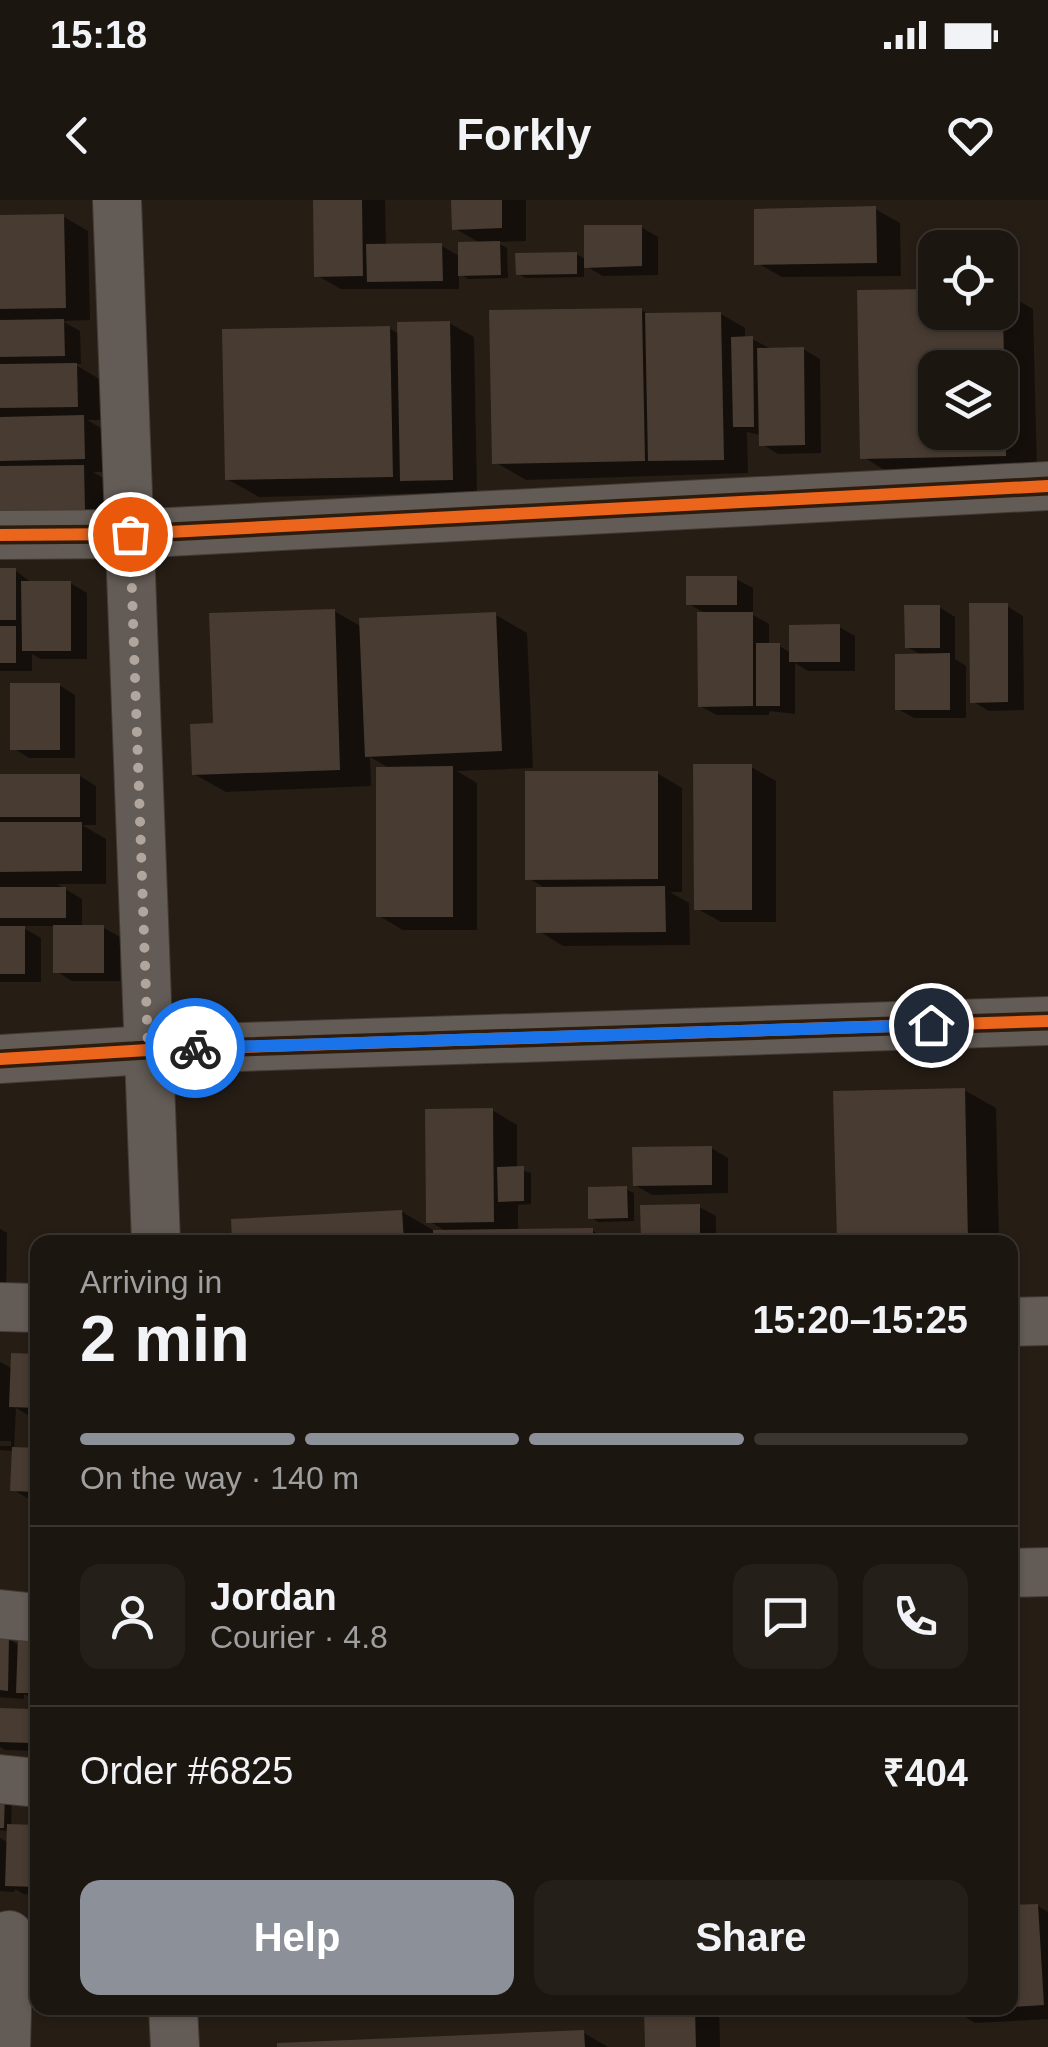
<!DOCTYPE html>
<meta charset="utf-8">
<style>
:root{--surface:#1c1610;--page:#251f19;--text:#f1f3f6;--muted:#a09f9f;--line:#3a3530;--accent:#8c9099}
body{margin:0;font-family:Helvetica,sans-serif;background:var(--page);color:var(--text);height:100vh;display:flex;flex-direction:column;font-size:38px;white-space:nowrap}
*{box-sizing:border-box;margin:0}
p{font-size:32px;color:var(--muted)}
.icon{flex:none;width:55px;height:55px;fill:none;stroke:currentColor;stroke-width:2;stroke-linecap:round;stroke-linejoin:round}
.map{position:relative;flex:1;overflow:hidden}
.side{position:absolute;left:30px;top:1035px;width:988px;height:780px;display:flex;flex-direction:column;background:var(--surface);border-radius:20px;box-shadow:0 2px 8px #0004,0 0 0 2px var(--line)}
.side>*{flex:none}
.tools{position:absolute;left:918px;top:30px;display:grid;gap:20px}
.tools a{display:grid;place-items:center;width:100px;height:100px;border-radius:20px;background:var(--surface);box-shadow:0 2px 8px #0004,0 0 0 2px var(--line);font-size:50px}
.pin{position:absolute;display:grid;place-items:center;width:85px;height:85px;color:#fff;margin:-42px;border:5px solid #fff;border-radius:50%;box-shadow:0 2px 10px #0007}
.courier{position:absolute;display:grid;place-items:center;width:100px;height:100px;margin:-50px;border:8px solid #1a73e8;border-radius:50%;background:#fff;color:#222;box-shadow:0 2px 12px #0007}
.overview em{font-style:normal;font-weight:700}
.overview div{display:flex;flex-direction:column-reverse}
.overview{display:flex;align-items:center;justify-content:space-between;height:170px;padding:0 50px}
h1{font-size:65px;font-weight:700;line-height:75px}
.bar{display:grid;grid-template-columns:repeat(4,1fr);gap:15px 10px;align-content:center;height:120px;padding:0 50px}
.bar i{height:12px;border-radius:8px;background:var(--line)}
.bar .current{background:var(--accent)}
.bar p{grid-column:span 4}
.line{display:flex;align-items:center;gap:25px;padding:0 50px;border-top:2px solid var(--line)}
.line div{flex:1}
.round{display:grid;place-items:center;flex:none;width:105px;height:105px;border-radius:20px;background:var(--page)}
.primary-button{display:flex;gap:20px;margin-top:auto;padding:20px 50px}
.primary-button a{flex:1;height:115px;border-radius:20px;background:var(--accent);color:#fff;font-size:40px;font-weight:700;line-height:115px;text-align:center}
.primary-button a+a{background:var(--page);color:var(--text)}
.status{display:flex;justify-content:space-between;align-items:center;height:70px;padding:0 50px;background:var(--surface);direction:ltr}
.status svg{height:28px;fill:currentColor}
header{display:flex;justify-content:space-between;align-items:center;height:130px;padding:0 50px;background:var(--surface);font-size:45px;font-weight:700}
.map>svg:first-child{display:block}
</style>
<div class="status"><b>15:18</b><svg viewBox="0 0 49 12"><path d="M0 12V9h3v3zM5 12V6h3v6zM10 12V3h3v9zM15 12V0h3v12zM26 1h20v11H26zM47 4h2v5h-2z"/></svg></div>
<header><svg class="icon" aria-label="back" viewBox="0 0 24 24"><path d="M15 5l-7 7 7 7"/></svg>Forkly<svg class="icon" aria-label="heart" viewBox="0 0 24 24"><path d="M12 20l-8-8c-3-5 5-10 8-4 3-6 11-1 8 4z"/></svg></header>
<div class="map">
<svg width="1048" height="1847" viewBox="0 0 1048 1847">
<rect width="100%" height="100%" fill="#261d15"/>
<g fill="#0007" fill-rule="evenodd">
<polygon points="315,0 385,0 386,47 442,46 461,57 482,44 454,28 454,0 526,0 526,41 496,42 507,48 508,78 468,79 459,73 459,89 341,89 316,75"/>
<polygon points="875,9 900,23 901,76 782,77 757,63"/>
<polygon points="64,17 88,31 90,120 62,121 80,131 81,164 74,164 101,180 102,220 87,220 108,232 109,272 93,272 108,281 109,323 0,325 0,18"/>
<polygon points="641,27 658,37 658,75 603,76 584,65 584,77 526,78 518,74 576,54 587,60"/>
<path d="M1000,90L1033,109L1037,273L894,276L863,257L935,91V112H1000ZM935,168H1000V232H935Z"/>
<polygon points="641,110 650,115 721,114 745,128 745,139 752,139 769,148 803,149 820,159 821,253 778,254 762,244 761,235 747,232 748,273 526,280 495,262"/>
<polygon points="449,123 474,137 477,292 259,297 227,279 389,128 400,135"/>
<polygon points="0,371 16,371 32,383 70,383 87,393 87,459 41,459 32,454 32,471 0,471"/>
<polygon points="736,379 753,388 753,415 769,424 769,446 779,446 791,453 839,427 855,436 855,471 808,471 795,463 795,514 769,511 769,515 717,515 700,506 708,415 689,404"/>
<polygon points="1007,406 1023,416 1024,510 989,511 972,501"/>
<polygon points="939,407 955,417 955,459 966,466 966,518 914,518 898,509 924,456 907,447"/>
<polygon points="334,411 362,427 496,415 527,433 533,568 457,571 477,583 477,730 403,730 379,716 391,569 370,557 371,586 226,592 194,574 215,525"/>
<polygon points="59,485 75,495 75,558 29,558 13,548"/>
<polygon points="751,567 776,581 776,722 721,722 696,708"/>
<polygon points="657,573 682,588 682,692 670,692 689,703 690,745 563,746 539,731 547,689 528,678"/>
<polygon points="80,576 96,586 96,625 82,625 106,639 106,684 57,684 82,699 82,728 104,728 120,737 120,781 72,781 56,771 56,726 20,726 41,738 41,782 0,782 0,577"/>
<polygon points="964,890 996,908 999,1042 839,1042 836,893"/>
<polygon points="492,910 517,925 517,969 531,973 531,1004 518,1005 518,1032 593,1031 613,1042 234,1042 234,1021 402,1012 433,1030 449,1033 429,1021"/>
<polygon points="711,948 728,958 728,993 652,995 635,985"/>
<polygon points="626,989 634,993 634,1021 598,1022 591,1017"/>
<polygon points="699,1007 716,1016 716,1042 643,1042 643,1008"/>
<polygon points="0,1029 7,1033 6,1104 0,1104"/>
<polygon points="38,1157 38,1215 28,1215 16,1208 14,1250 38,1251 38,1299 29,1299 12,1289 14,1251 0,1250 0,1246 11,1246 11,1241 0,1241 0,1162 13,1169"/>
<polygon points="0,1439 9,1439 20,1446 38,1439 38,1501 24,1494 24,1499 0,1497"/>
<polygon points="0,1510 30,1512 38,1516 38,1551 6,1550 0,1547"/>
<polygon points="0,1594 12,1599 11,1626 38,1627 38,1695 24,1694 15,1689 14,1692 0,1691 0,1638 9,1643 9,1631 0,1630"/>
<polygon points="1038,1706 1048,1712 1048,1819 975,1823 951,1808 1010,1808 1010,1708"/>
<polygon points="646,1808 719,1808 720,1847 647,1847"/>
<polygon points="584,1833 608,1847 279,1847"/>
</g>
<g fill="#483b31" fill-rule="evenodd">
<polygon points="313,0 362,0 363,76 314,77"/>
<polygon points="451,0 502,0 502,28 452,30"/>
<polygon points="876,6 877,63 754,65 754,9"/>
<polygon points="64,14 66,108 0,109 0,15"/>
<polygon points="584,25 642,25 642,66 584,68"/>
<polygon points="500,41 501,75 458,76 458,42"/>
<polygon points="442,43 443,81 367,82 366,44"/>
<polygon points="577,52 577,74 516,75 515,53"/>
<path d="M935,89V112H1003L1006,256L860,259L857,90ZM935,168H1000V232H935Z"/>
<polygon points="642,108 645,261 492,264 489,110"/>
<polygon points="721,112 724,260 648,261 645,113"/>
<polygon points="64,119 65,156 0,157 0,120"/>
<polygon points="450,121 453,280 400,281 397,122"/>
<polygon points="390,126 393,277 225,280 222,129"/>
<polygon points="753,136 754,227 733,227 731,137"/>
<polygon points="804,147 805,245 759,246 757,148"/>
<polygon points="77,163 78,207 0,208 0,164"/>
<polygon points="84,215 85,259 0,261 0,217"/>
<polygon points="84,265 85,310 0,311 0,266"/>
<rect x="0" y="368" width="16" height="52"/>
<rect x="686" y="376" width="51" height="29"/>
<polygon points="21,381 71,381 71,451 22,451"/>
<polygon points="969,403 1008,403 1008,502 970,503"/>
<polygon points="904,405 940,405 940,448 905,448"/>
<polygon points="335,409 340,570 192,575 190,524 213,523 209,413"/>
<polygon points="496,412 502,551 365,557 359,418"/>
<polygon points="697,412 753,412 753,506 698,507"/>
<polygon points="840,424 840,462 789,462 789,425"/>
<rect x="0" y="426" width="16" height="37"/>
<rect x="756" y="443" width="24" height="63"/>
<polygon points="950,453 950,510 895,510 895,454"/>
<rect x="10" y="483" width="50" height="67"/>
<polygon points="693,564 752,564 752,710 694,710"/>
<polygon points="453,566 453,717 376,717 376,567"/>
<polygon points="525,571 658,571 658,679 525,680"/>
<rect x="0" y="574" width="80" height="43"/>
<polygon points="0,622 82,622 82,671 0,672"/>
<polygon points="665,686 666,732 536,733 536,687"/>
<rect x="0" y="687" width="66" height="31"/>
<rect x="53" y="725" width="51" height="48"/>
<rect x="0" y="726" width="25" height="48"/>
<polygon points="965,888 968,1042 837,1042 833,891"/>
<polygon points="493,908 494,1022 426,1023 425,909"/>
<polygon points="712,946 712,985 633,986 632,947"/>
<polygon points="524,966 524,1001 498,1002 497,967"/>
<polygon points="627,986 628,1018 588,1019 588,987"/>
<polygon points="700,1004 700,1042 641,1042 640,1005"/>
<polygon points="402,1010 404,1042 232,1042 231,1019"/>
<polygon points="593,1028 593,1042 433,1042 433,1030"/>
<polygon points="11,1153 38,1154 38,1208 9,1207"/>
<polygon points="12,1247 38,1248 38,1292 10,1291"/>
<polygon points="0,1436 9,1437 8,1491 0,1490"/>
<polygon points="18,1436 38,1437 38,1493 16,1493"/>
<polygon points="0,1508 31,1509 30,1543 0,1542"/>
<polygon points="0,1592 5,1592 4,1628 0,1628"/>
<polygon points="7,1624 38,1625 38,1687 5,1686"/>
<polygon points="1038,1704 1044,1805 1010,1807 1010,1705"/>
<polygon points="644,1808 695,1808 696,1847 645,1847"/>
<polygon points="584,1830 585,1847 277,1847 277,1843"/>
</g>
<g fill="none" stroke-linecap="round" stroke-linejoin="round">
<defs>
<g id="minor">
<polyline points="117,0 156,1042"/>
<polyline points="0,335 130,334 1048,286"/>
<polyline points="0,859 148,850 1048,821"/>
<polyline points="0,1107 38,1108"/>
<polyline points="1010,1122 1048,1121"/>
<polyline points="1010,1373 1048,1372"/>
<polyline points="0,1414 38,1418"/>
<polyline points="0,1579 38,1583"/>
<polyline points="173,1808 175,1847"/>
<polyline points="6,1847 9,1735"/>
</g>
</defs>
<use href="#minor" stroke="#423a34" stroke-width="50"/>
<use href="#minor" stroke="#635b55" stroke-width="48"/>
<defs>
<g id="cycleway">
<polyline points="0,335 130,334 1048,286"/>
<polyline points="0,859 148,850 1048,821"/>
</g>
</defs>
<use href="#cycleway" stroke="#2e1c0d" stroke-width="19"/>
<use href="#cycleway" stroke="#eb651d" stroke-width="12"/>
</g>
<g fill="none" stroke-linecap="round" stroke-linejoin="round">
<polyline stroke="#b1a69d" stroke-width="10" stroke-dasharray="0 18" points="130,334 148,850 195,848"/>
<polyline stroke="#1a73e8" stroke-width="12" points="195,848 931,825"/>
</g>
</svg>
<div class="tools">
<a><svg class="icon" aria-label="locate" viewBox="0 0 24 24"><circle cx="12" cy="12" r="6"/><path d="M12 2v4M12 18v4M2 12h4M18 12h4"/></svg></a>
<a><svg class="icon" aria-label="layers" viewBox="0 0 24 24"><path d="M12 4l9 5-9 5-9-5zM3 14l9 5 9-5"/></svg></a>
</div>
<div class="pin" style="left:130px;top:334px;background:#ea580c"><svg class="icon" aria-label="bag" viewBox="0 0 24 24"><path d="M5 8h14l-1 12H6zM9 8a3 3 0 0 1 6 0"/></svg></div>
<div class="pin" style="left:931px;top:825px;background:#1f2937"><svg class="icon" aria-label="home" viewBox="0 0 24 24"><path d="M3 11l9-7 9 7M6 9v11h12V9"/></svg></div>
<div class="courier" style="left:195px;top:848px"><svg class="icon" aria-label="bike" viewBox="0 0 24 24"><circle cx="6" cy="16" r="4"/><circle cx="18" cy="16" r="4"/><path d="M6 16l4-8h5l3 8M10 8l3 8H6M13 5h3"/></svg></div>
<section class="side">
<div class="overview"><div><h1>2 min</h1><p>Arriving in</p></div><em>15:20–15:25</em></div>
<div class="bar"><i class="current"></i><i class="current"></i><i class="current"></i><i></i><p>On the way · 140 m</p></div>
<div class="line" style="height:180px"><a class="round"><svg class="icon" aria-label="person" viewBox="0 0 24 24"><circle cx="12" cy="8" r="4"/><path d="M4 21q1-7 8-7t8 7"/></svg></a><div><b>Jordan</b><p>Courier · 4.8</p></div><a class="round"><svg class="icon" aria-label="chat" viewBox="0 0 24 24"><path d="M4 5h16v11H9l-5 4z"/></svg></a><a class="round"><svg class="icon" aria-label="phone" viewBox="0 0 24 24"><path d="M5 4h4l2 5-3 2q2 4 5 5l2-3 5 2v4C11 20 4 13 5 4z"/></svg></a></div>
<div class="line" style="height:130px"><div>Order #6825</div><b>₹404</b></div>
<div class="primary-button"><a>Help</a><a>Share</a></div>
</section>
</div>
